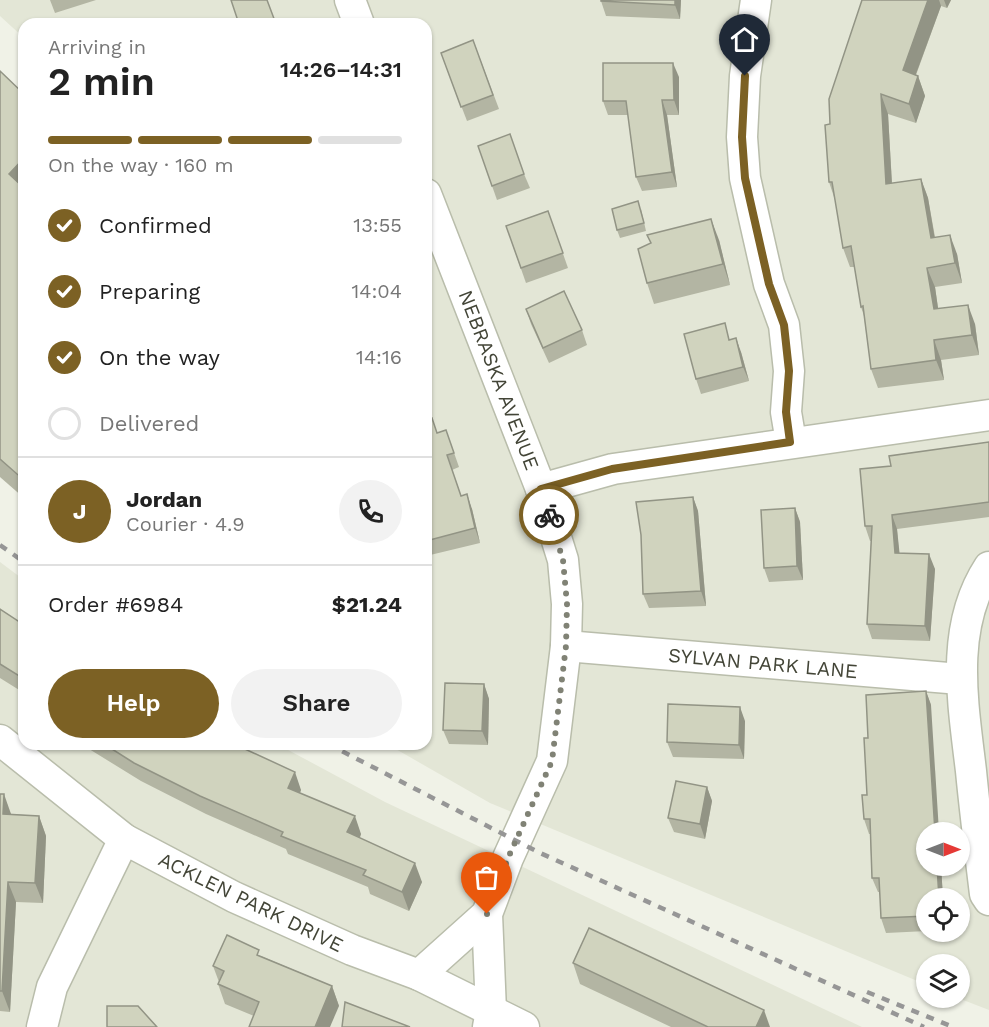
<!DOCTYPE html>
<meta charset="utf-8">
<style>
:root{--surface:#fff;--page:#f2f2f2;--text:#222;--muted:#767676;--line:#e0e0e0;--accent:#7c6124}
body{margin:0;font-family:"Work Sans",sans-serif;background:var(--page);color:var(--text);height:100vh;display:flex;flex-direction:column;font-size:22px;white-space:nowrap}
*{box-sizing:border-box;margin:0}
p{font-size:20px;color:var(--muted)}
.icon{flex:none;width:33px;height:33px;fill:none;stroke:currentColor;stroke-width:2;stroke-linecap:round;stroke-linejoin:round}
.map{position:relative;flex:1;overflow:hidden}
.side{position:absolute;left:18px;top:18px;width:414px;height:732px;display:flex;flex-direction:column;background:var(--surface);border-radius:18px;box-shadow:0 2px 4px #0004}
.side>*{flex:none}
.needle{width:39px;rotate:90deg}
.tools{position:absolute;left:916px;top:822px;display:grid;gap:12px}
.tools a{display:grid;place-items:center;width:54px;height:54px;border-radius:50%;background:var(--surface);box-shadow:0 2px 4px #0004;font-size:30px}
.pin{position:absolute;display:grid;place-items:center;width:51px;height:51px;color:#fff;margin:-62px -26px;border-radius:50% 50% 50% 0;rotate:-45deg;box-shadow:0 0 6px #0007}
.pin .icon{rotate:45deg}
.courier{position:absolute;display:grid;place-items:center;width:60px;height:60px;margin:-30px;border:4px solid #7c6124;border-radius:50%;background:#fff;color:#222;box-shadow:0 2px 8px #0007}
.overview em{font-style:normal;font-weight:600}
.overview div{display:flex;flex-direction:column-reverse}
.overview{display:flex;align-items:center;justify-content:space-between;height:102px;padding:0 30px}
h1{font-size:39px;font-weight:600;line-height:45px}
.bar{display:grid;grid-template-columns:repeat(4,1fr);gap:9px 6px;align-content:center;height:72px;padding:0 30px}
.bar i{height:8px;border-radius:4px;background:var(--line)}
.bar .on{background:var(--accent)}
.bar p{grid-column:span 4}
.line{display:flex;align-items:center;gap:15px;padding:0 30px;border-top:2px solid var(--line)}
.line div{flex:1}
.round{display:grid;place-items:center;flex:none;width:63px;height:63px;border-radius:32px;background:var(--page)}
ol{padding:0 30px;list-style:none}
li{display:flex;align-items:center;gap:18px;height:66px}
li p{margin-inline-start:auto}
li .icon{padding:6px;border-radius:50%;background:var(--accent);color:#fff;stroke-width:4}
li:last-child{color:var(--muted)}
li i{width:33px;height:33px;border:3px solid var(--line);border-radius:50%}
.button{display:flex;gap:12px;margin-top:auto;padding:12px 30px}
.button a{flex:1;height:69px;border-radius:36px;background:var(--accent);color:#fff;font-size:24px;font-weight:600;line-height:69px;text-align:center}
.button a+a{background:var(--page);color:var(--text)}
.map>svg:first-child{display:block}
</style>
<div class="map">
<svg width="989" height="1027" viewBox="0 0 989 1027">
<rect width="100%" height="100%" fill="#f0f2e7"/>
<g fill="#e3e6d6" fill-rule="evenodd">
<path d="M0,0H989V1010L958,998H960V964H927V985L490,803L387,744H426V24H24V38L0,16ZM927,832H960V866H927ZM927,898H960V932H927Z"/>
<polygon points="0,562 24,580 24,744 277,744 385,802 862,1027 0,1027"/>
</g>
<g fill="none" stroke-linecap="round" stroke-linejoin="round">
<defs>
<g id="minor">
<polyline points="350,0 359,24"/>
<polyline points="756,0 745,76 742,137 745,178 769,284 784,325 789,371 786,412 791,442"/>
<polyline points="426,194 541,489 563,560 567,604 566,646 552,761 508,858 487,914 491,1011 488,1027"/>
<polyline points="541,489 613,469 989,415"/>
<path d="M989,567C949,628 963,703 971,771C975,812 980,853 985,894L989,900"/>
<polyline points="566,646 960,679"/>
<polyline points="0,740 124,839 234,897 352,950 419,975 524,1027"/>
<polyline points="419,975 487,914"/>
<polyline points="42,1027 52,987 124,839"/>
</g>
</defs>
<use href="#minor" stroke="#b9bdab" stroke-width="33"/>
<use href="#minor" stroke="#fff" stroke-width="30"/>
<g stroke="#969696" stroke-width="4.5" stroke-dasharray="8 8" stroke-linecap="butt">
<polyline points="0,545 24,562"/>
<polyline points="328,744 538,852 924,1027"/>
<polyline points="867,992 953,1027"/>
</g>
</g>
<g fill="#b3b5a3">
<polygon points="50,0 96,0 55,13"/>
<polygon points="681,0 680,19 606,16 601,1"/>
<polygon points="862,0 951,0 947,8 941,6 916,75 918,76 925,96 916,123 888,114 892,183 921,179 928,198 935,237 957,254 962,283 935,287 938,308 975,324 979,355 941,360 944,380 878,388 871,369 864,316 861,307 855,267 850,267 843,248 835,200 829,182 830,124"/>
<polygon points="473,40 499,109 467,121 441,53"/>
<polygon points="0,71 24,94 24,498 0,477"/>
<polygon points="679,77 679,115 667,115 677,187 642,191 636,177 628,115 608,115 603,101"/>
<polygon points="478,146 524,174 530,188 497,200"/>
<polygon points="641,209 646,231 620,238 617,230"/>
<polygon points="548,211 568,268 526,283 506,226"/>
<polygon points="719,240 730,285 654,304 647,283"/>
<polygon points="526,309 582,330 587,345 549,363 531,324"/>
<polygon points="730,339 741,352 749,381 701,394 696,379"/>
<polygon points="426,420 437,433 446,430 459,467 452,470 461,496 472,509 480,543 426,556"/>
<polygon points="989,442 989,517 897,529 899,553 935,569 930,641 872,639 867,624 871,541 870,541 865,526 891,466"/>
<polygon points="693,497 698,511 706,606 649,608 643,594"/>
<polygon points="795,508 800,522 803,580 769,582 764,568"/>
<polygon points="0,609 24,625 24,693 0,678"/>
<polygon points="484,684 489,699 488,745 449,744 443,730"/>
<polygon points="926,691 931,705 927,866 941,866 943,898 927,898 927,931 886,933 881,918 880,892 878,892 872,878 870,834 869,834 864,819 867,795 868,738"/>
<polygon points="745,721 744,759 673,757 667,742"/>
<polygon points="81,744 234,744 301,790 300,793 361,834 360,838 422,882 409,911 370,894 368,887 288,854 286,849 206,814 141,781"/>
<polygon points="707,787 712,801 705,839 674,832 668,818"/>
<polygon points="0,794 11,814 39,816 46,836 43,903 16,902 10,1012 0,1011"/>
<polygon points="261,956 332,986 339,1006 254,1016 225,1004 218,984 219,982 213,966"/>
<polygon points="573,963 770,1027 671,1027 580,984"/>
</g>
<g fill="#929485">
<polygon points="675,0 681,0 680,19 675,5"/>
<polygon points="928,0 939,0 941,6 910,90 903,70"/>
<polygon points="944,0 951,0 947,8"/>
<polygon points="673,63 679,77 679,115 674,100"/>
<polygon points="918,76 925,96 916,123 909,104"/>
<polygon points="881,94 888,114 893,204 886,184"/>
<polygon points="662,100 667,115 677,187 672,172"/>
<polygon points="24,158 24,195 9,174"/>
<polygon points="921,179 928,198 938,258 931,238"/>
<polygon points="711,219 719,240 730,285 723,264"/>
<polygon points="950,235 957,254 962,283 955,263"/>
<polygon points="927,268 935,287 941,329 934,309"/>
<polygon points="968,305 975,324 979,355 972,335"/>
<polygon points="736,338 741,352 749,381 743,367"/>
<polygon points="934,340 941,360 944,380 936,360"/>
<polygon points="467,494 472,509 480,543 475,528"/>
<polygon points="693,497 698,511 706,606 701,591"/>
<polygon points="795,508 800,522 803,580 797,566"/>
<polygon points="892,515 897,529 901,567 895,553"/>
<polygon points="929,554 935,569 930,641 925,626"/>
<polygon points="484,684 489,699 488,745 482,731"/>
<polygon points="926,691 931,705 939,832 935,832"/>
<polygon points="740,707 745,721 744,759 739,745"/>
<polygon points="295,772 301,790 294,807 288,788"/>
<polygon points="707,787 712,801 705,839 700,824"/>
<polygon points="4,794 11,814 10,834 3,814"/>
<polygon points="39,816 46,836 43,903 35,883"/>
<polygon points="355,816 361,834 354,851 347,832"/>
<polygon points="415,863 422,882 409,911 402,892"/>
<polygon points="937,866 941,866 943,898 939,898"/>
<polygon points="8,882 16,902 10,1012 2,991"/>
<polygon points="332,986 339,1006 330,1027 315,1027"/>
<polygon points="764,1010 770,1027 756,1027"/>
</g>
<g fill="#d0d3be" stroke="#929485" stroke-width="1.5">
<polygon points="231,0 267,0 276,24 239,24"/>
<polygon points="601,0 675,0 675,5 601,1"/>
<polygon points="862,0 928,0 903,70 918,76 909,104 881,94 886,184 921,179 931,238 950,235 955,263 927,268 934,309 968,305 972,335 934,340 936,360 871,369 863,306 861,307 851,246 843,248 832,182 829,182 825,125 830,124 829,99"/>
<polygon points="473,40 493,95 461,107 441,53"/>
<polygon points="603,63 673,63 674,100 662,100 672,172 636,177 626,101 603,101"/>
<polygon points="0,71 24,94 24,158 9,174 24,188 24,479 17,474 0,459"/>
<polygon points="510,134 524,174 492,186 478,146"/>
<polygon points="638,201 644,223 617,230 612,209"/>
<polygon points="548,211 563,253 521,268 506,226"/>
<polygon points="711,219 723,264 647,283 638,249 651,243 647,235"/>
<polygon points="564,291 582,330 543,348 526,309"/>
<polygon points="725,323 729,340 736,338 743,367 696,379 684,334"/>
<polygon points="432,418 437,433 446,430 454,453 447,455 461,496 467,494 475,528 426,541 426,420"/>
<polygon points="989,442 989,502 892,515 895,553 929,554 925,626 867,624 872,526 865,526 860,469 891,466 889,456"/>
<polygon points="693,497 701,591 643,594 641,535 636,502"/>
<polygon points="795,508 797,566 764,568 761,510"/>
<polygon points="0,609 24,625 24,679 0,664"/>
<polygon points="445,683 484,684 482,731 443,730"/>
<polygon points="926,691 935,832 927,832 927,866 937,866 939,898 927,898 927,916 881,918 879,878 872,878 870,819 864,819 862,795 867,795 864,738 868,738 866,695"/>
<polygon points="668,704 740,707 739,745 667,742"/>
<polygon points="104,744 234,744 295,772 288,788 355,816 347,832 415,863 402,892 363,875 366,870 281,836 283,832 200,796 134,763"/>
<polygon points="676,781 707,787 700,824 668,818"/>
<polygon points="0,794 4,794 3,814 39,816 35,883 8,882 2,991 0,991"/>
<polygon points="589,928 764,1010 756,1027 708,1027 573,963"/>
<polygon points="227,935 259,950 257,955 332,986 315,1027 249,1027 259,1002 218,984 224,971 213,966"/>
<polygon points="345,1002 410,1027 342,1027"/>
<polygon points="107,1006 138,1006 157,1027 107,1027"/>
</g>
<g fill="none" stroke-linecap="round" stroke-linejoin="round">
<polyline stroke="#808275" stroke-width="6" stroke-dasharray="0 10.8" points="487,914 508,858 552,761 566,646 567,604 563,560 549,515"/>
<polyline stroke="#7c6124" stroke-width="8" points="549,515 541,489 612,469 790,442 786,412 789,371 784,325 769,284 745,178 742,137 745,76"/>
</g>
<g text-anchor="middle" dominant-baseline="central" stroke-width="6" stroke-linejoin="round" paint-order="stroke">
<g font-size="20" fill="#434537" stroke="#fff">
<text transform="translate(499 380) rotate(69)">NEBRASKA AVENUE</text>
<text transform="translate(763 663) rotate(5)">SYLVAN PARK LANE</text>
<text transform="translate(251 902) rotate(26)">ACKLEN PARK DRIVE</text>
</g>
</g>
</svg>
<div class="tools">
<a><svg class="needle" viewBox="-14 -14 28 28"><path d="M0-13l5 13h-10z" fill="#e53935"/><path d="M0 13l5-13h-10z" fill="#767676"/></svg></a>
<a><svg class="icon" aria-label="locate" viewBox="0 0 24 24"><circle cx="12" cy="12" r="6"/><path d="M12 2v4M12 18v4M2 12h4M18 12h4"/></svg></a>
<a><svg class="icon" aria-label="layers" viewBox="0 0 24 24"><path d="M12 4l9 5-9 5-9-5zM3 14l9 5 9-5"/></svg></a>
</div>
<div class="pin" style="left:487px;top:914px;background:#ea580c"><svg class="icon" aria-label="bag" viewBox="0 0 24 24"><path d="M5 8h14l-1 12H6zM9 8a3 3 0 0 1 6 0"/></svg></div>
<div class="pin" style="left:745px;top:76px;background:#1f2937"><svg class="icon" aria-label="home" viewBox="0 0 24 24"><path d="M3 11l9-7 9 7M6 9v11h12V9"/></svg></div>
<div class="courier" style="left:549px;top:515px"><svg class="icon" aria-label="bike" viewBox="0 0 24 24"><circle cx="6" cy="16" r="4"/><circle cx="18" cy="16" r="4"/><path d="M6 16l4-8h5l3 8M10 8l3 8H6M13 5h3"/></svg></div>
<section class="side">
<div class="overview"><div><h1>2 min</h1><p>Arriving in</p></div><em>14:26–14:31</em></div>
<div class="bar"><i class="on"></i><i class="on"></i><i class="on"></i><i></i><p>On the way · 160 m</p></div>
<ol>
<li><svg class="icon" aria-label="check" viewBox="0 0 24 24"><path d="M5 12l5 5 9-10"/></svg>Confirmed<p>13:55</p></li>
<li><svg class="icon" aria-label="check" viewBox="0 0 24 24"><path d="M5 12l5 5 9-10"/></svg>Preparing<p>14:04</p></li>
<li><svg class="icon" aria-label="check" viewBox="0 0 24 24"><path d="M5 12l5 5 9-10"/></svg>On the way<p>14:16</p></li>
<li><i></i>Delivered</li>
</ol>
<div class="line" style="height:108px"><b class="round" style="background:var(--accent);color:#fff">J</b><div><b>Jordan</b><p>Courier · 4.9</p></div><a class="round"><svg class="icon" aria-label="phone" viewBox="0 0 24 24"><path d="M5 4h4l2 5-3 2q2 4 5 5l2-3 5 2v4C11 20 4 13 5 4z"/></svg></a></div>
<div class="line" style="height:78px"><div>Order #6984</div><b>$21.24</b></div>
<div class="button"><a>Help</a><a>Share</a></div>
</section>
</div>
